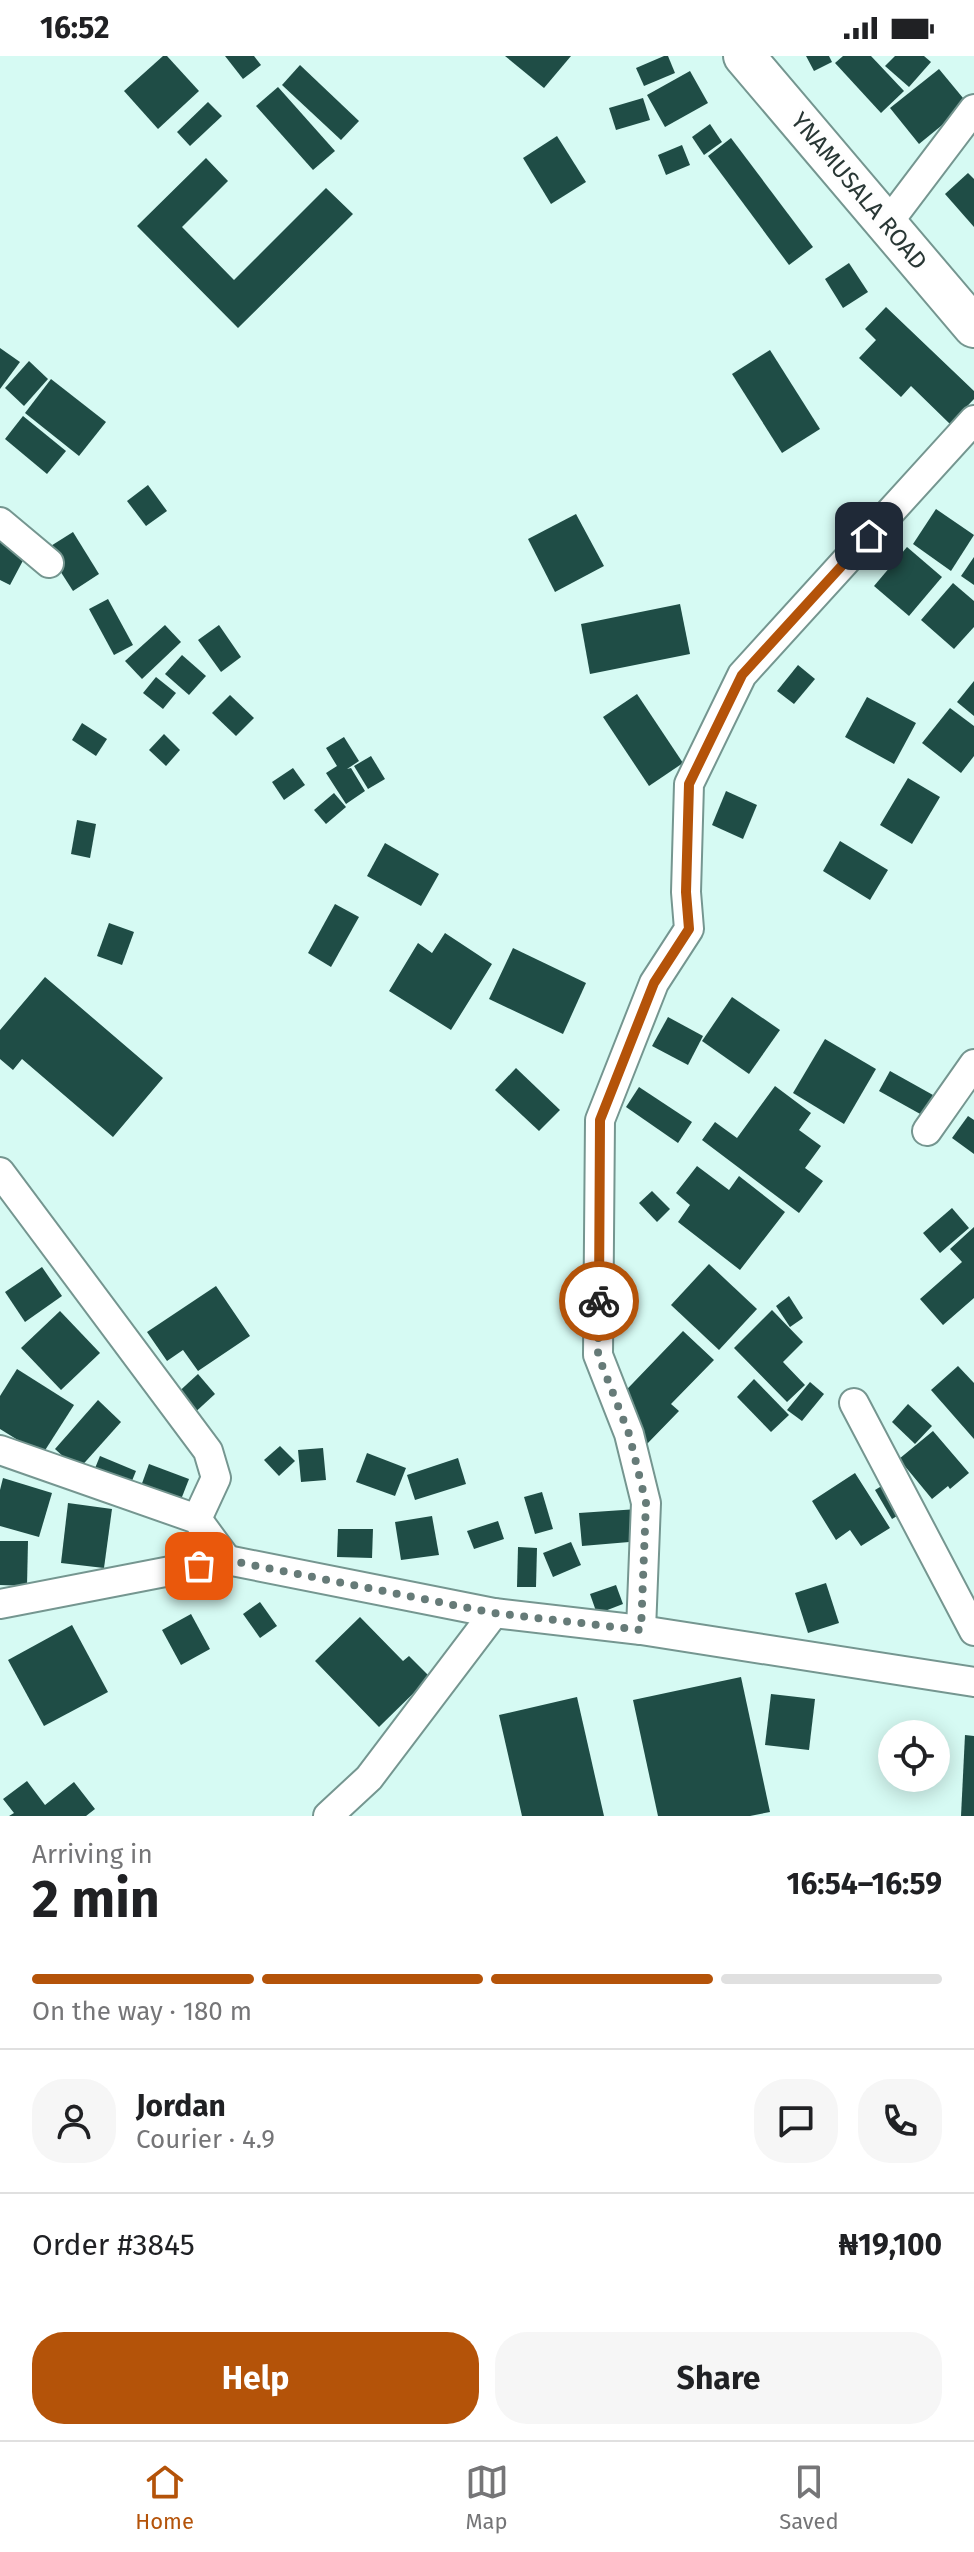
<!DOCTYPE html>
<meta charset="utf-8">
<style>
:root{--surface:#fff;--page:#f6f6f6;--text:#202124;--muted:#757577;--line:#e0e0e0;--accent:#b45309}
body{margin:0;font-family:"Fira Sans",sans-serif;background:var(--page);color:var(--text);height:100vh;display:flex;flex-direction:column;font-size:30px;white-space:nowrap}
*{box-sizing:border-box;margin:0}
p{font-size:26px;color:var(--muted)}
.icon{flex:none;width:44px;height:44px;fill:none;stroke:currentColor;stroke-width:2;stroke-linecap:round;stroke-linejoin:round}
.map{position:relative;height:1760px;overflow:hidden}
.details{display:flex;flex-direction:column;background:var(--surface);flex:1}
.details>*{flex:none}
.controls{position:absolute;left:878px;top:1664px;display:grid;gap:16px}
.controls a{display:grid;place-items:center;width:72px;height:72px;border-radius:50%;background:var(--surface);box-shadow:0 4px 20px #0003;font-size:40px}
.pin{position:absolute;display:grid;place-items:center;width:68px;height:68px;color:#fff;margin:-34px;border-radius:16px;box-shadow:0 4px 12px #0006}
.courier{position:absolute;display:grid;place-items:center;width:80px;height:80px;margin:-40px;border:6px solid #b45309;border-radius:50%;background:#fff;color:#222;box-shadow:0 2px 10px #0007}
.overview em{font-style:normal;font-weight:700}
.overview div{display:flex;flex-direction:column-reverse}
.overview{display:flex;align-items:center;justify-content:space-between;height:136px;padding:0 32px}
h1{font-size:52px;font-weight:700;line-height:60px}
.bar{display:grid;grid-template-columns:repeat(4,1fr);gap:12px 8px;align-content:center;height:96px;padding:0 32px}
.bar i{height:10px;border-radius:6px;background:var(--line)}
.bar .current{background:var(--accent)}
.bar p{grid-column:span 4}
.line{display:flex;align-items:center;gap:20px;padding:0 32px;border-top:2px solid var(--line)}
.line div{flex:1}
.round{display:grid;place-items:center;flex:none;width:84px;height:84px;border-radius:32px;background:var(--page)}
.button{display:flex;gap:16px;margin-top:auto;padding:16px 32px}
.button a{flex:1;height:92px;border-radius:32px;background:var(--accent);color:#fff;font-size:32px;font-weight:700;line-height:92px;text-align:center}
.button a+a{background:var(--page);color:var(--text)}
.status{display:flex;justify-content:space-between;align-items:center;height:56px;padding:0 40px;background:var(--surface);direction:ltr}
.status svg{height:22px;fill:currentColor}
.dock{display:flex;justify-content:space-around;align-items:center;height:112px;border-top:2px solid var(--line);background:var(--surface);font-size:22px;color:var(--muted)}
.dock a{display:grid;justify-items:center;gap:4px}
.dock .current{color:var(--accent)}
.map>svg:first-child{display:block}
</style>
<div class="status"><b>16:52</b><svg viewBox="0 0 49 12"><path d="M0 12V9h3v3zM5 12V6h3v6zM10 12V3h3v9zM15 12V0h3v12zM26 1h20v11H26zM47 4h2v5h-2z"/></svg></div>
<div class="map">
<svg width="974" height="1760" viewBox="0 0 974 1760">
<rect width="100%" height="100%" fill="#d6faf3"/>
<g fill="#1f4d46">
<polygon points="163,0 167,0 199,35 158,73 124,35"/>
<polygon points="225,0 254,0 261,9 243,23"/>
<polygon points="505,0 571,0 544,32"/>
<polygon points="664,0 668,0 675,17 644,30 636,12"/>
<polygon points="806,0 829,0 832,6 814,15"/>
<polygon points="843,0 871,0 904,35 881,57 835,7"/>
<polygon points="895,0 924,0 931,6 909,31 885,10"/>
<polygon points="300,9 359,65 341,84 282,29"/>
<polygon points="939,13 968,48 919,88 890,52"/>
<polygon points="690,15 708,47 665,71 647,39"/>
<polygon points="278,31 335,95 313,114 256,50"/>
<polygon points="643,42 650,64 616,74 609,52"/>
<polygon points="208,46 222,60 190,90 177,76"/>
<polygon points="710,68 722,86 704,99 692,81"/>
<polygon points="557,80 586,126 551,148 523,102"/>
<polygon points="731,82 813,191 789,209 708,100"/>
<polygon points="682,89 690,109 666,119 658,99"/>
<polygon points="206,102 228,125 182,171 234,224 326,132 353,158 238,272 137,170"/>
<polygon points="968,117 974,123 974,171 945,138"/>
<polygon points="849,207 868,236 843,252 825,223"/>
<polygon points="886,251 974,335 974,343 950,368 911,330 901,341 859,302 876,284 865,273"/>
<polygon points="0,292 20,306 0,333"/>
<polygon points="770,294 820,373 782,397 732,318"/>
<polygon points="29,305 48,323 24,350 5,332"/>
<polygon points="51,323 106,366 79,400 25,357"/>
<polygon points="23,360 66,395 47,418 5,383"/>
<polygon points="148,429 167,455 146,470 127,445"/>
<polygon points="936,453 974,479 951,515 913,488"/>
<polygon points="576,458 604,510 555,536 528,483"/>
<polygon points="73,476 99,518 73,535 46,493"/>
<polygon points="0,482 27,497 10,529 0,524"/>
<polygon points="907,491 942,521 909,560 874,530"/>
<polygon points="974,501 974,529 961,520"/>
<polygon points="953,527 974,545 974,571 954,593 921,564"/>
<polygon points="108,543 133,589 114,599 89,553"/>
<polygon points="680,548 690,598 590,618 581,568"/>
<polygon points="165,569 181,586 142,623 125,605"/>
<polygon points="219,569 241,601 221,616 198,584"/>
<polygon points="182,599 206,620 189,639 165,618"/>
<polygon points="798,609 815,623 794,648 777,635"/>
<polygon points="156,621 176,637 163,653 143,637"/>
<polygon points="974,625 974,660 957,646"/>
<polygon points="637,638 683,707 649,730 603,661"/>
<polygon points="230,639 254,662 236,680 212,657"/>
<polygon points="867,641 916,667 894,708 845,681"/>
<polygon points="950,652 974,670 974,700 961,717 922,687"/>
<polygon points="82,667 107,683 96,700 72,684"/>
<polygon points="164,678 180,694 166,710 149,694"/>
<polygon points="344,681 359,705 347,713 351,712 365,735 346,748 326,717 337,710 326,692"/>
<polygon points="371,700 385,723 368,733 354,710"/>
<polygon points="293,712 305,729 284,744 272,726"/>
<polygon points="908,722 940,741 912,788 880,769"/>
<polygon points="726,735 757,749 743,783 712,769"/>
<polygon points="334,737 346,751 326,768 314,754"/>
<polygon points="77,764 96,768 90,802 71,798"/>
<polygon points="840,785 888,814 870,844 823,815"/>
<polygon points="385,787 439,818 421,850 367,820"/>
<polygon points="335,848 359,861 331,911 308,897"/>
<polygon points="109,867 134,876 122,909 97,900"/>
<polygon points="445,877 492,908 451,974 389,935 418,887 432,897"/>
<polygon points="513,892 586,927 563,978 489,943"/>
<polygon points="45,921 163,1022 113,1081 22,1003 13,1014 0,1003 0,974"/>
<polygon points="732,941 780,974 749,1018 702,985"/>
<polygon points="668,961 703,980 688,1009 652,990"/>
<polygon points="825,983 876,1013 844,1068 793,1037"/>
<polygon points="516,1012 560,1054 539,1075 495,1034"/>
<polygon points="890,1015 933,1039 922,1059 879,1035"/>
<polygon points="775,1030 811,1057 799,1074 821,1090 805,1112 823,1125 799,1157 702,1084 715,1066 737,1082"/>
<polygon points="639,1031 692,1066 678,1087 626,1051"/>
<polygon points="968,1060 974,1064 974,1098 952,1082"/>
<polygon points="697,1110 729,1134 739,1120 785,1156 740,1214 678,1166 690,1149 676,1137"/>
<polygon points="652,1135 670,1153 657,1166 639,1147"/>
<polygon points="952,1152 969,1172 940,1197 923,1177"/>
<polygon points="974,1171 974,1242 943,1269 920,1243 962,1206 950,1193"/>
<polygon points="709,1208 757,1253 719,1294 671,1249"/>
<polygon points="42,1211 62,1240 25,1266 5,1236"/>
<polygon points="216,1230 250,1280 198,1315 183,1294 167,1305 147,1276"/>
<polygon points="789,1240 803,1262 790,1271 776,1250"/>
<polygon points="772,1254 803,1286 783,1306 805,1329 787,1346 734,1292"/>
<polygon points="60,1255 100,1297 61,1334 21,1292"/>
<polygon points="683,1275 714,1304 671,1348 679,1355 646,1389 608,1353"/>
<polygon points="958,1310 974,1327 974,1383 931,1334"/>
<polygon points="17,1313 74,1349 42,1399 0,1373 0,1340"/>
<polygon points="198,1318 215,1338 190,1361 173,1341"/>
<polygon points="754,1323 789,1359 771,1376 737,1341"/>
<polygon points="810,1326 824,1338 802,1365 787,1354"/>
<polygon points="98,1344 121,1366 78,1414 55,1393"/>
<polygon points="908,1348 932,1370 915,1388 892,1366"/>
<polygon points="933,1375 969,1417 950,1433 948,1430 932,1443 899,1403"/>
<polygon points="280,1390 295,1405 279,1420 264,1404"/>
<polygon points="323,1392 326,1424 301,1426 298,1394"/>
<polygon points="367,1397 406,1412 395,1440 356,1426"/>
<polygon points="100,1400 136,1415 125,1442 89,1427"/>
<polygon points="458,1402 466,1428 415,1444 407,1419"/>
<polygon points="149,1408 189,1423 175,1459 136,1444"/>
<polygon points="855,1417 890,1472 861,1490 850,1474 836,1484 812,1445"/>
<polygon points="3,1422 52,1437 39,1481 0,1470 0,1434"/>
<polygon points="895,1422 912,1451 892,1463 875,1434"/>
<polygon points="542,1436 553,1473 535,1478 524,1441"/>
<polygon points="68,1447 112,1453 104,1512 61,1507"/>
<polygon points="638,1453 641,1485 582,1490 579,1457"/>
<polygon points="432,1460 439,1499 401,1504 395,1466"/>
<polygon points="498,1465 504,1483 474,1493 467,1475"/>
<polygon points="338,1473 373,1473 372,1502 337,1501"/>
<polygon points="0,1485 28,1485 27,1530 0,1529"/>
<polygon points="571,1486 581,1509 553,1521 543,1497"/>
<polygon points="518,1491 537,1492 536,1531 517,1531"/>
<polygon points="826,1527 839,1567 808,1577 795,1537"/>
<polygon points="616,1529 623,1548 597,1558 590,1538"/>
<polygon points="260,1546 277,1570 260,1582 243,1558"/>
<polygon points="191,1558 210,1593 181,1609 162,1574"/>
<polygon points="360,1561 403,1605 409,1600 430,1621 379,1671 315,1605"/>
<polygon points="72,1569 108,1636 44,1670 8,1604"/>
<polygon points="741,1621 770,1756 750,1760 658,1760 633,1644"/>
<polygon points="771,1638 815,1643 809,1694 765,1689"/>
<polygon points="577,1641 604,1760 522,1760 499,1659"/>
<polygon points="965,1679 974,1680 974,1760 961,1760"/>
<polygon points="27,1725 45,1749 74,1726 95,1753 86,1760 9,1760 14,1757 3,1743"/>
</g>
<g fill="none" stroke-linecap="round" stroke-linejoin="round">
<defs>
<g id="minor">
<polyline points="887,168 974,53"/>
<polyline points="0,466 49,507"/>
<polyline points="927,1075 974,1008"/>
<polyline points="0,1116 208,1395 216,1422 197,1463"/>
<polyline points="854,1347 974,1575"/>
<polyline points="0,1394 197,1463 227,1504"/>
<polyline points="0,1548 227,1504 494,1557 641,1574 974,1626"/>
<polyline points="641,1574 646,1447 629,1378 598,1299 600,1064 654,927 689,873 686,836 689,728 742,619 974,364"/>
<polyline points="328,1760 369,1722 494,1557"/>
</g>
<polyline id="secondary" points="744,0 974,271"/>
</defs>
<use href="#minor" stroke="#759690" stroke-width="32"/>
<use href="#secondary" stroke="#759690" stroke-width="44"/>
<use href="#minor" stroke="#fff" stroke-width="28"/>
<use href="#secondary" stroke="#fff" stroke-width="40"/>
</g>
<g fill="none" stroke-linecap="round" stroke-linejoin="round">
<polyline stroke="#667b78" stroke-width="8" stroke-dasharray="0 14.4" points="199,1510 227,1504 494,1557 641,1574 646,1447 629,1378 598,1299 599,1245"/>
<polyline stroke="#b45309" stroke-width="10" points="599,1245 600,1064 654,927 689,873 686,836 689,728 742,619 869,480"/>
</g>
<g text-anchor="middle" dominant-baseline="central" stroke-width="8" stroke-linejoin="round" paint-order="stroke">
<g font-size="24" fill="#293735" stroke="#fefefe">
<text transform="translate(859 135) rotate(50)">YNAMUSALA ROAD</text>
</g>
</g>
</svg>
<div class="controls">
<a><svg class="icon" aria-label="locate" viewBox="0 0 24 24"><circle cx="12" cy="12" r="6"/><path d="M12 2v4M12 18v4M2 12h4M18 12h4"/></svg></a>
</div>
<div class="pin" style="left:199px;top:1510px;background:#ea580c"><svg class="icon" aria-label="bag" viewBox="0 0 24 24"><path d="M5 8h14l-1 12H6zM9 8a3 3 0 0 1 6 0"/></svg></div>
<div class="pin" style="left:869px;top:480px;background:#1f2937"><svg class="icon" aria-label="home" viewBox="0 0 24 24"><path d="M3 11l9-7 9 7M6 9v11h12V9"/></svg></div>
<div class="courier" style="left:599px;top:1245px"><svg class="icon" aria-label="bike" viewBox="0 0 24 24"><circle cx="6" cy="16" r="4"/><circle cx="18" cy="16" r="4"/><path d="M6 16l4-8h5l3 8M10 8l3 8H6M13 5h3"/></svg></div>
</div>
<section class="details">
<div class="overview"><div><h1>2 min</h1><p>Arriving in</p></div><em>16:54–16:59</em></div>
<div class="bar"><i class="current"></i><i class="current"></i><i class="current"></i><i></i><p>On the way · 180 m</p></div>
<div class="line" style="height:144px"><a class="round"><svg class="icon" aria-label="person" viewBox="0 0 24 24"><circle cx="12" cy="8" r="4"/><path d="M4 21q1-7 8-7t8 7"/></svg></a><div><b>Jordan</b><p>Courier · 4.9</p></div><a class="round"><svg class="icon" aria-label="chat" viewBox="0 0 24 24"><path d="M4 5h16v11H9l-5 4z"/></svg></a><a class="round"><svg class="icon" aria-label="phone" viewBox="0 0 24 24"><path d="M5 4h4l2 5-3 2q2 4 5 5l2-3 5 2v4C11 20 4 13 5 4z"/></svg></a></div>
<div class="line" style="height:104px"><div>Order #3845</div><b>₦19,100</b></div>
<div class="button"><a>Help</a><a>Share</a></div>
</section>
<nav class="dock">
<a class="current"><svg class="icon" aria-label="home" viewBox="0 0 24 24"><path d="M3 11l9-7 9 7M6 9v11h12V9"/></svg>Home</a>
<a><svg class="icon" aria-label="map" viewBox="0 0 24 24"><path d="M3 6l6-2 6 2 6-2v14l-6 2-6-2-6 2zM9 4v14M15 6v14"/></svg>Map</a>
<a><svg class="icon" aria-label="saved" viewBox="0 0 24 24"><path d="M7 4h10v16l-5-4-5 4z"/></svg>Saved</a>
</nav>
